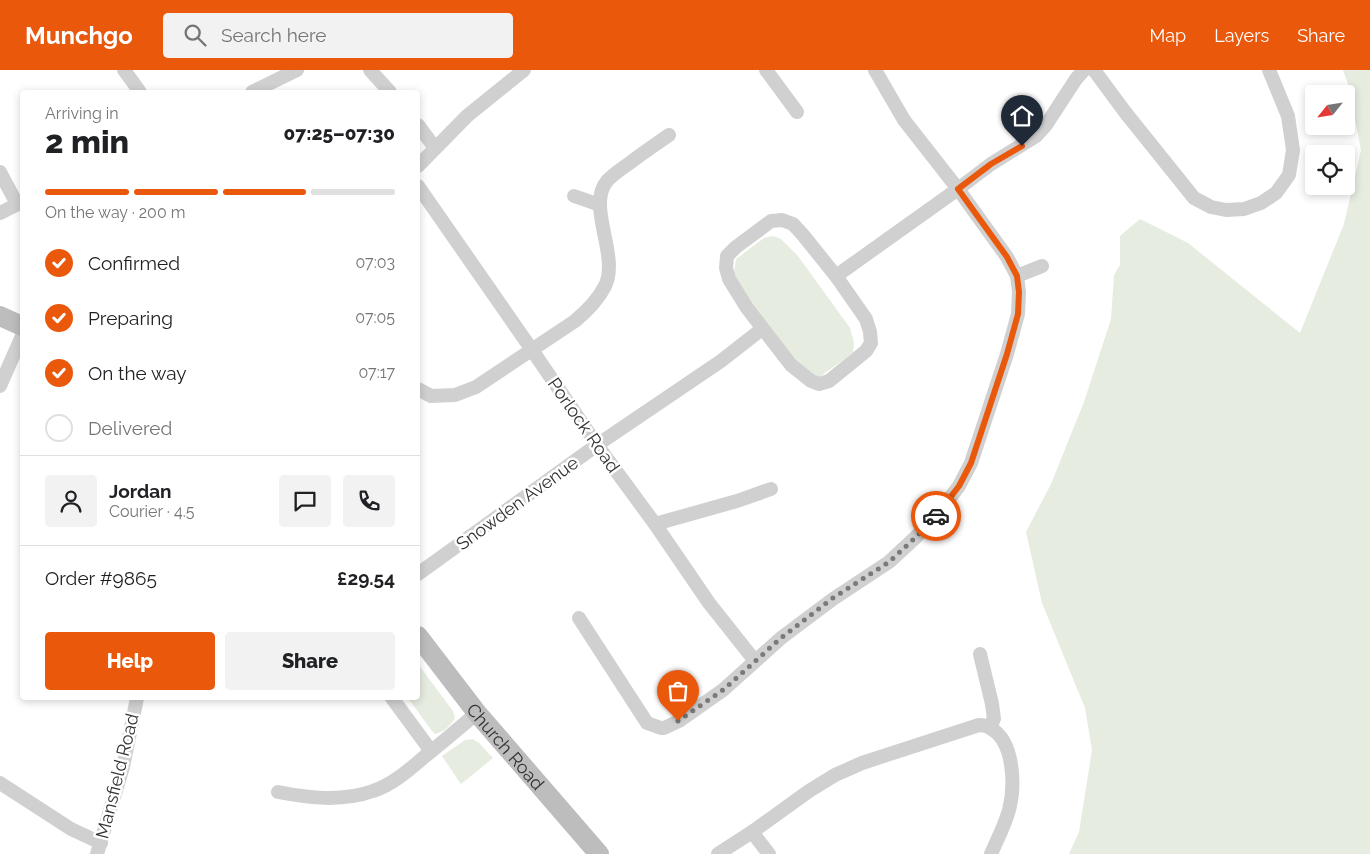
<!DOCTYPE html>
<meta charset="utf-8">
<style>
:root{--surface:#fff;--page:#f2f2f2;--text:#202124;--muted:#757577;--line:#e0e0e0;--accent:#ea580c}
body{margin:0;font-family:Raleway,sans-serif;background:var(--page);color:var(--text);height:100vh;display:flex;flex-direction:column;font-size:19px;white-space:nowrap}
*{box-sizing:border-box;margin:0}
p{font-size:16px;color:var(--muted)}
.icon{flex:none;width:28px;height:28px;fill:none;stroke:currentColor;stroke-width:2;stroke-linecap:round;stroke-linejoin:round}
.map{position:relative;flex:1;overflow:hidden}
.details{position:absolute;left:20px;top:20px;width:400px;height:610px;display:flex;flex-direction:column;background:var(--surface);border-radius:5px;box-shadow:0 2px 8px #0003}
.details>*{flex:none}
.needle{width:32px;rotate:240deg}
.controls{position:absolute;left:1305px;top:15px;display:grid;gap:10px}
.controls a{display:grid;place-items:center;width:50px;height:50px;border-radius:5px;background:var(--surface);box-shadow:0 2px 8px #0003;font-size:25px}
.pin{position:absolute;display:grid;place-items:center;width:42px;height:42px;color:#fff;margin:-51px -21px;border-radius:50% 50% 50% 0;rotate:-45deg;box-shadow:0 0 5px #0007}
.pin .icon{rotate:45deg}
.courier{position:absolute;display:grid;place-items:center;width:50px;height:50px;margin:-25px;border:4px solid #ea580c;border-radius:50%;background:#fff;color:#222;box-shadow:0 1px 6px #0007}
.headline em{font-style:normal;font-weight:800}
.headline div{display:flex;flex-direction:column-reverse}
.headline{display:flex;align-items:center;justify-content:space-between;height:85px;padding:0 25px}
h1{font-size:32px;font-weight:800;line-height:38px}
.bar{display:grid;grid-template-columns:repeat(4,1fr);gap:8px 5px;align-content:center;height:60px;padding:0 25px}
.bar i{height:6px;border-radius:4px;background:var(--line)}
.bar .current{background:var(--accent)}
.bar p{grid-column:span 4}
.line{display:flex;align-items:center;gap:12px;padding:0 25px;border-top:1px solid var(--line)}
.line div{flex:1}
.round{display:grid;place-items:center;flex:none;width:52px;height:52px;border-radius:5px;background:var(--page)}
ol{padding:0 25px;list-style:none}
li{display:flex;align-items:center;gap:15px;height:55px}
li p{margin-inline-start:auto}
li .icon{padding:5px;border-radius:50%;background:var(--accent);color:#fff;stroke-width:4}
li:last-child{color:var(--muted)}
li i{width:28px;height:28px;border:2px solid var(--line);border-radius:50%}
.action{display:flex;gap:10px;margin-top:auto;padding:10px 25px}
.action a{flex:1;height:58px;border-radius:5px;background:var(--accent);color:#fff;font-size:20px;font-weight:800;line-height:58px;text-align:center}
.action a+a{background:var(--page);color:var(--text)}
header{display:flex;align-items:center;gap:30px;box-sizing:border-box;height:70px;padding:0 25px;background:var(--accent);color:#fff}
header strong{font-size:24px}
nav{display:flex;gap:28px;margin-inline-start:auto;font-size:18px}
.search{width:350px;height:45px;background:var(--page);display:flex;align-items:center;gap:12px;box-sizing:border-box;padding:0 18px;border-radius:5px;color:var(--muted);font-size:19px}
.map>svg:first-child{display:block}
</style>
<header>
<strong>Munchgo</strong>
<div class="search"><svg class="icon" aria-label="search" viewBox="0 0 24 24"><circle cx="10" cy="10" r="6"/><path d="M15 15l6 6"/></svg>Search here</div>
<nav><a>Map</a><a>Layers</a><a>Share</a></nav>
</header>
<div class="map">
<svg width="1370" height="784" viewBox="0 0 1370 784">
<rect width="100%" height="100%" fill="#fff"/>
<g fill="#e6ecdf">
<polygon points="1343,0 1370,0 1370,784 1069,784 1079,762 1092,680 1085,638 1042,533 1026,462 1051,414 1084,332 1111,249 1114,205 1120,195 1120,166 1140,149 1188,173 1300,263 1344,154 1361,80 1348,14"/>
<polygon points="773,166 781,169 798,186 850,258 854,273 853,282 846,288 815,310 808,308 733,209 736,189 764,168"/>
<path d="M418,594L453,641L455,648C450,656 444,662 435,664L432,661L408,628H418Z"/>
<polygon points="473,669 479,673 493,688 461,714 442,686 465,670"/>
</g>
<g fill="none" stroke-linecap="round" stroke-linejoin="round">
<g stroke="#d0d0d0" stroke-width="14">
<polyline points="124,0 140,22"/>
<polyline points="370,0 390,22"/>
<polyline points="766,0 797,42"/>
<polyline points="1094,0 1125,42 1194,128 1211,137 1226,140 1244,139 1261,133 1276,123 1289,105 1293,80 1288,46 1269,0"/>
<polyline points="252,22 297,0"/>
<polyline points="418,55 435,78"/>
<polyline points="418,96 467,46 524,0"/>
<polyline points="0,102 17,134"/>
<polyline points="418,116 532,280 597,375 655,454 709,533 755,591"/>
<polyline points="574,126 600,135"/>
<polyline points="0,143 22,132"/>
<polygon points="782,150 793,154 803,165 836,206 866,249 870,262 871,273 866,281 829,311 819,314 811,311 791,295 747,238 729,209 726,198 727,186 736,177 771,151"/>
<polyline points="836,206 958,119 991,94 1036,66 1046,55 1076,9 1084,0"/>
<polyline points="1017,206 1042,196"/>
<polyline points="0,316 22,266"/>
<path d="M418,319L431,326L455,325L476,317L575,251C587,241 598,230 605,216C620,186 586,136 607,111C613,104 623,98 631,92C643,83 656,74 669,65"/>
<polyline points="655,454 737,431 771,419"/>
<polyline points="418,504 597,375 721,291 762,259"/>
<polyline points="579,548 647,653 661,658 664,658 679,651 723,620 781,568 833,529 889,492 916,467 940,441 959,416 971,393 1007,284 1018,244 1019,222 1017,206 1007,187 958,119 904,50 875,0"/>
<polyline points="980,584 992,634 994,649 989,657"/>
<polyline points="392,628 431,681"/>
<polyline points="0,713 71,759 101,773"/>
<path d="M278,722C309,728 342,732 373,721C392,715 409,700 424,687C442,673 459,658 477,643"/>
<polyline points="752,762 769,784"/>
<polyline points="97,784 123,697 137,628"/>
<path d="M718,784L752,762L809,721L835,705L862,693L979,655C982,655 987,656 990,658C1015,671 1015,717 1009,740C1005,755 997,770 991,784"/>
</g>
<g stroke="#bdbdbd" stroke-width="20">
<polyline points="0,246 22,256"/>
<path id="s1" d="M418,566L477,643L599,784"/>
</g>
</g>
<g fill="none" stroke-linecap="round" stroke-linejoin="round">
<polyline stroke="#7a7a7a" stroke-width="5" stroke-dasharray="0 9" points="678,651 723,620 781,568 833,528 889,492 916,467 936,446"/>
<polyline stroke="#ea580c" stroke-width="6" points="936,446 959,416 971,393 1007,284 1018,244 1019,222 1017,206 1007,187 958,119 991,94 1022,76"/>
</g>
<g text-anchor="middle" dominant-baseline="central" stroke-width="5" stroke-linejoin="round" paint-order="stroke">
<g font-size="18" fill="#333" stroke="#fff">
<text transform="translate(584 355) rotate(55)">Porlock Road</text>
<text transform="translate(517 433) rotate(-36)">Snowden Avenue</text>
<text stroke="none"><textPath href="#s1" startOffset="141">Church Road</textPath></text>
<text transform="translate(117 706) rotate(-76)">Mansfield Road</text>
</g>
</g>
</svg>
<div class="controls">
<a><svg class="needle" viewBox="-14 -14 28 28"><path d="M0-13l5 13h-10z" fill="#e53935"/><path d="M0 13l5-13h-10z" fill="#757577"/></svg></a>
<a><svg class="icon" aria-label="locate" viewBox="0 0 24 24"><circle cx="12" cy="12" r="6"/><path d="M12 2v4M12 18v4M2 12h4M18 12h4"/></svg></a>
</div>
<div class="pin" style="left:678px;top:651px;background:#ea580c"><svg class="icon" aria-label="bag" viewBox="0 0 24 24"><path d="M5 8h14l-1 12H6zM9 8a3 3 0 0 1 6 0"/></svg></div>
<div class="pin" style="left:1022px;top:76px;background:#1f2937"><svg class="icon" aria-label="home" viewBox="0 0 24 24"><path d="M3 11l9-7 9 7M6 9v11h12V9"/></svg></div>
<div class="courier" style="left:936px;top:446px"><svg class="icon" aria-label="car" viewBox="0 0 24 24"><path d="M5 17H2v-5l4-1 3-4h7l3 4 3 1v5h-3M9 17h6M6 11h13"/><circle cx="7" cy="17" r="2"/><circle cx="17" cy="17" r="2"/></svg></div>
<section class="details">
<div class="headline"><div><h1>2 min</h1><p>Arriving in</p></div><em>07:25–07:30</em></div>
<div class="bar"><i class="current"></i><i class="current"></i><i class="current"></i><i></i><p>On the way · 200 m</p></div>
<ol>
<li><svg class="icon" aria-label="check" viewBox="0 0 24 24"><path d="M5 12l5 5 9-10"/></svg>Confirmed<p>07:03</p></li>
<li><svg class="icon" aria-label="check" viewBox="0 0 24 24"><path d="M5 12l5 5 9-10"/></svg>Preparing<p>07:05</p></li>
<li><svg class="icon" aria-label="check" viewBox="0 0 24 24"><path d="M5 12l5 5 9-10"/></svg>On the way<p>07:17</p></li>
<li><i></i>Delivered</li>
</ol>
<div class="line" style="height:90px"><a class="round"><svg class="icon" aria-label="person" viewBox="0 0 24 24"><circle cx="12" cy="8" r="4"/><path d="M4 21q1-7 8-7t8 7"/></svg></a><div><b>Jordan</b><p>Courier · 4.5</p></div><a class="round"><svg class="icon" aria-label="chat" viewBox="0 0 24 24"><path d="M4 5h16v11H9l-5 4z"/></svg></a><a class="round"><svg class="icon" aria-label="phone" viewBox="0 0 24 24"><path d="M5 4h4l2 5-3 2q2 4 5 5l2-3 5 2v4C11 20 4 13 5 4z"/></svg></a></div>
<div class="line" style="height:65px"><div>Order #9865</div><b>£29.54</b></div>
<div class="action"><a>Help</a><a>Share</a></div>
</section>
</div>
